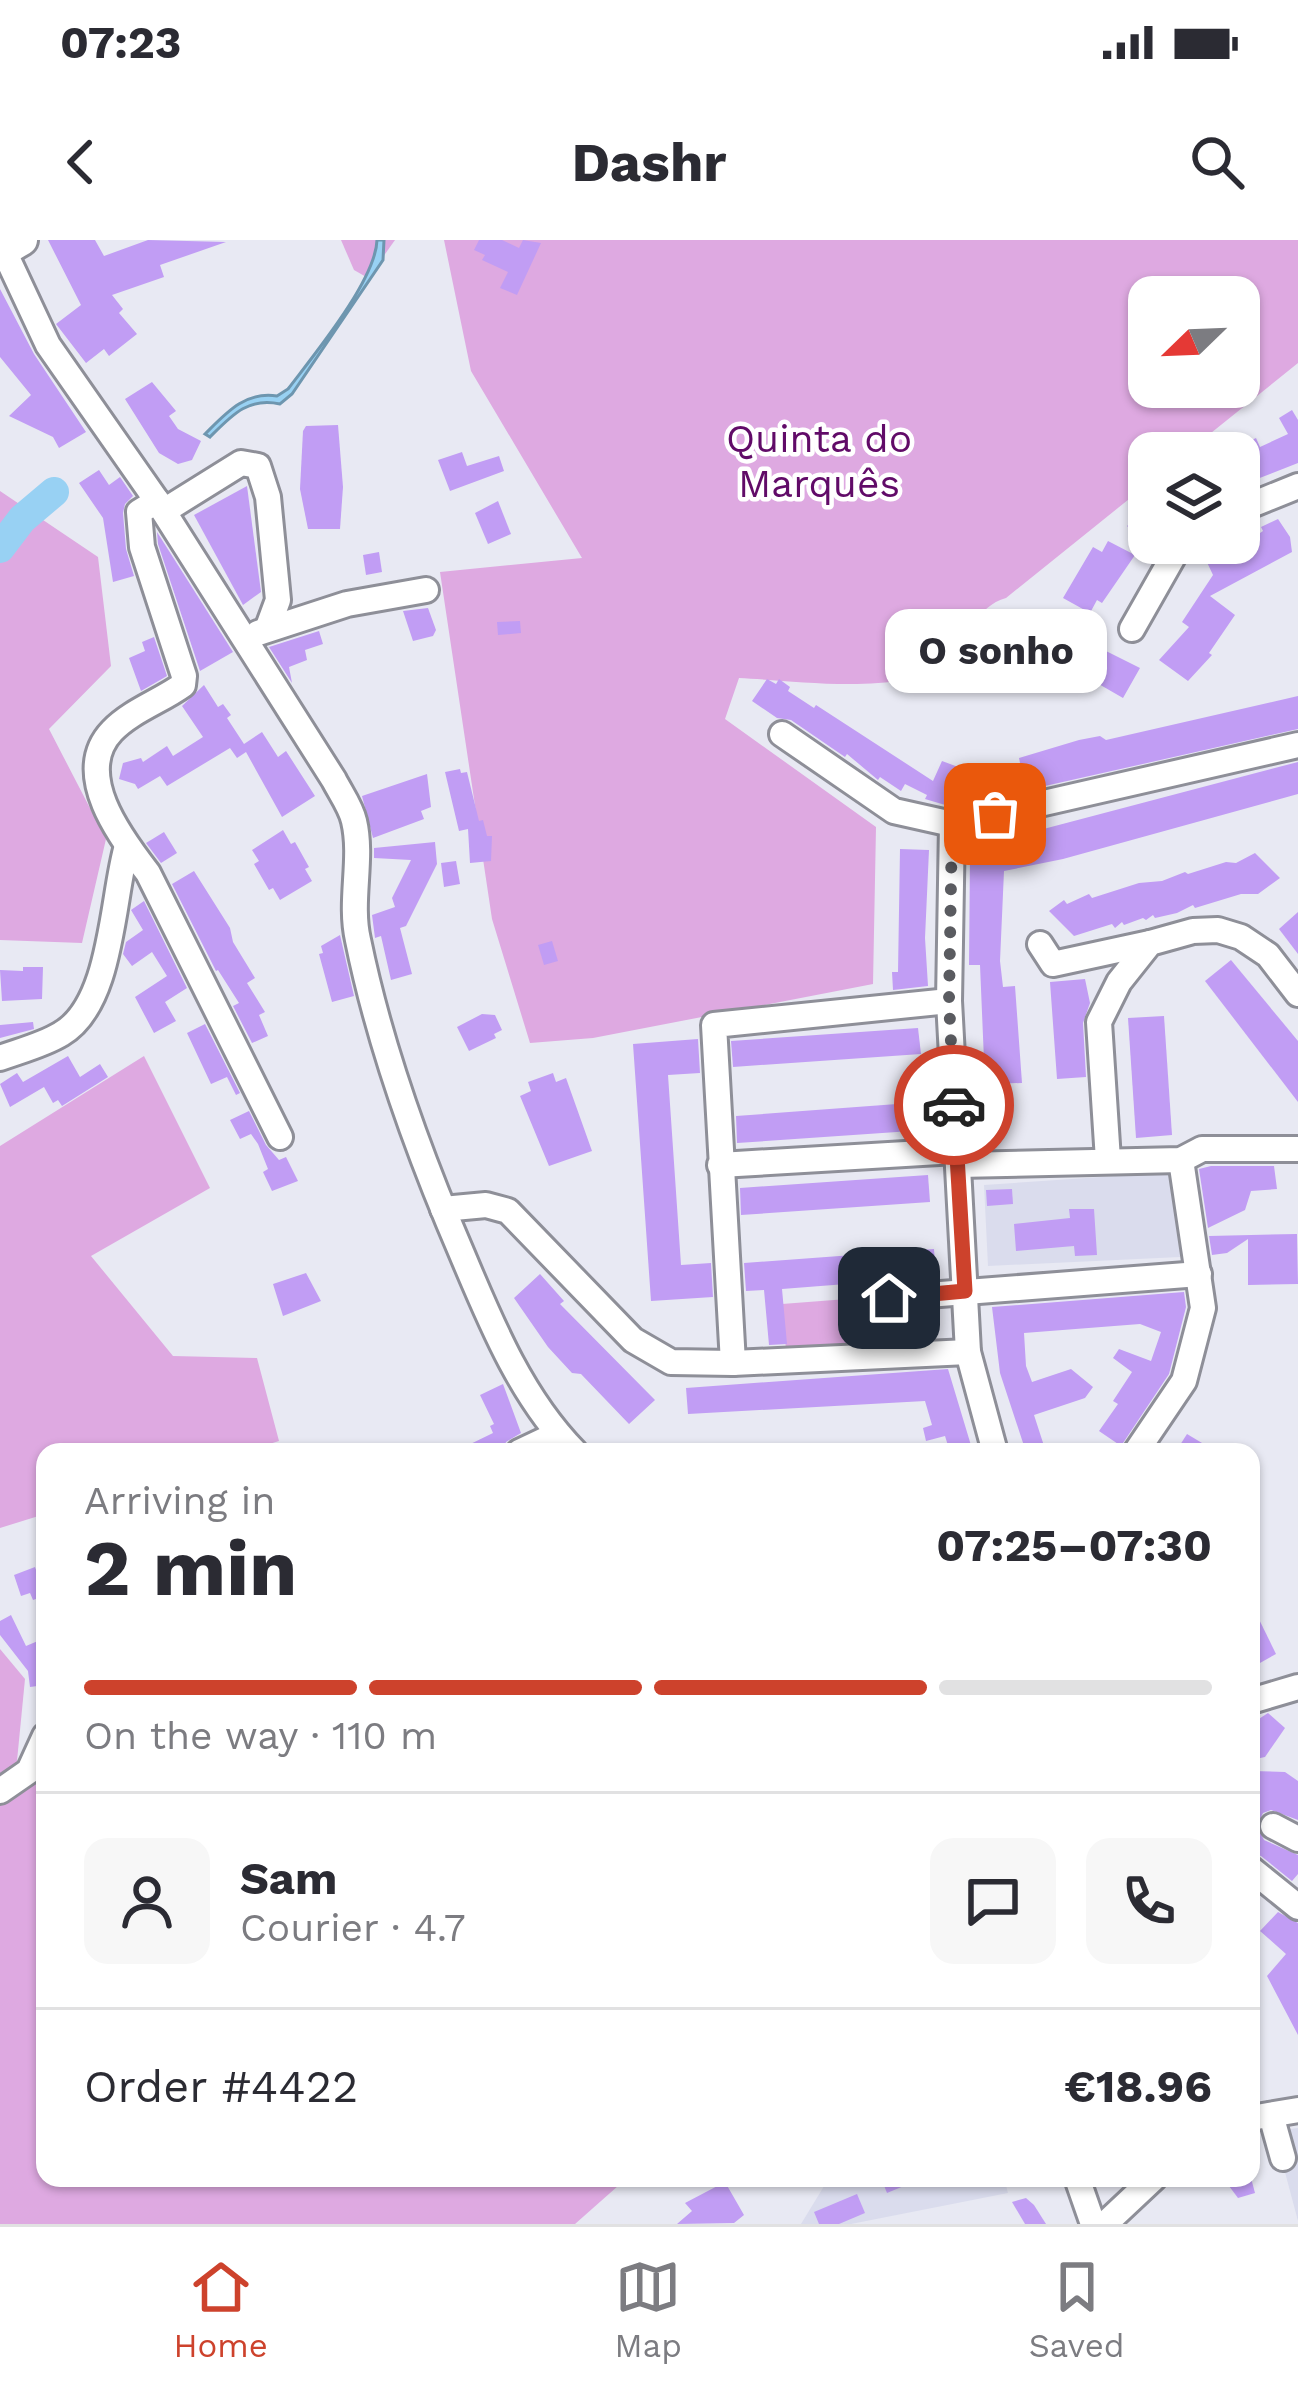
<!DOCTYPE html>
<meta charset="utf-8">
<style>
:root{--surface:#fff;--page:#f7f7f7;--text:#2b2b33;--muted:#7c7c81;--line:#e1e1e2;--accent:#cd422c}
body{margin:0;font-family:"Work Sans",sans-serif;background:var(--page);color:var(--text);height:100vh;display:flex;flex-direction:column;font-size:45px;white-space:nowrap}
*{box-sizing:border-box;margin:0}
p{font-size:39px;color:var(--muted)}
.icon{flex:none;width:66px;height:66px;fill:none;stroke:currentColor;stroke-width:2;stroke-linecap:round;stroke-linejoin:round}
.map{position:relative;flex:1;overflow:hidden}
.side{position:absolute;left:36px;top:1203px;width:1224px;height:744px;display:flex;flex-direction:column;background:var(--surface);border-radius:24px;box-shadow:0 3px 9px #0004}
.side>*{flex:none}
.needle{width:78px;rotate:247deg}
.buttons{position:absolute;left:1128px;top:36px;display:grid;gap:24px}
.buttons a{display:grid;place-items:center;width:132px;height:132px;border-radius:24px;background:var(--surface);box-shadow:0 3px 9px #0004;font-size:60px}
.pin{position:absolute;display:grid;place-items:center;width:102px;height:102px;color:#fff;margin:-51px;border-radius:24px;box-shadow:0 6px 18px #0006}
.courier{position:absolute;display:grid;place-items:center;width:120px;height:120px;margin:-60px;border:9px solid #cd422c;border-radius:50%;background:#fff;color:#222;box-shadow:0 3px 15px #0007}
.bubble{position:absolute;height:84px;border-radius:24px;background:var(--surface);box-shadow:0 3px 9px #0004;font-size:39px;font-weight:700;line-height:84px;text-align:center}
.overview em{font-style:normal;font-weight:700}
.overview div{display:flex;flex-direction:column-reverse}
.overview{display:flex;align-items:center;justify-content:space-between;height:204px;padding:0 48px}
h1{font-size:78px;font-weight:700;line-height:90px}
.bar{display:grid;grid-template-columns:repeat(4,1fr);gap:18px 12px;align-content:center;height:144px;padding:0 48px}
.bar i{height:15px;border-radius:9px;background:var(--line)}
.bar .active{background:var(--accent)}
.bar p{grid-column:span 4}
.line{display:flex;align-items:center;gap:30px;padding:0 48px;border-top:3px solid var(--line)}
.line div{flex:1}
.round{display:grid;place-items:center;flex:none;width:126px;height:126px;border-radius:24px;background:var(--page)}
.status{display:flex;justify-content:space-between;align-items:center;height:84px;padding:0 60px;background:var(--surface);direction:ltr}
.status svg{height:33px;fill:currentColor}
header{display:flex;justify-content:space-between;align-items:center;height:156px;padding:0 48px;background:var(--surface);font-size:54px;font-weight:700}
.tab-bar{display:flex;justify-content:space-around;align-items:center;height:168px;border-top:3px solid var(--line);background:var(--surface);font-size:33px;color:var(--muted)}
.tab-bar a{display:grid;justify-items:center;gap:6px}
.tab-bar .active{color:var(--accent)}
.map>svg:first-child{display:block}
</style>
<div class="status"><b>07:23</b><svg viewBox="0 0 49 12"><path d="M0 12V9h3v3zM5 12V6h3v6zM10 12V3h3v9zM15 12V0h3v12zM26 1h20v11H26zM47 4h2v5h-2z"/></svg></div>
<header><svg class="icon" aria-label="back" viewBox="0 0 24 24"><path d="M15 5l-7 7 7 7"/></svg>Dashr<svg class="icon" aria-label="search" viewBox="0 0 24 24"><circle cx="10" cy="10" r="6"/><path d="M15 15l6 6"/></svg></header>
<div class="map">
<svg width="1298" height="1984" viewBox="0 0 1298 1984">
<rect width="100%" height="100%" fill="#e8e9f3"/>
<g fill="#dadced">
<polygon points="1175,932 1180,1017 988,1026 984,945"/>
<polygon points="1298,1888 1298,1981 1274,1891"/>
<polygon points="829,1938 1004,1938 1008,1953 851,1984 801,1984"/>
</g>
<g fill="#dea9e1" fill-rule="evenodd">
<polygon points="341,0 395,0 368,38 354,30"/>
<path d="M444,0H1298V123L1186,213H1149V243L1006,358C977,365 965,403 943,423C907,457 789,440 739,438L725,479L876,587L873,744L593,798L530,803L492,679L440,332L582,318L471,131ZM1149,57H1239V147H1149Z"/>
<polygon points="0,251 98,317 111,426 49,489 106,599 82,703 0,700"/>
<polygon points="144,816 210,948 91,1016 173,1116 257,1118 279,1201 244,1212 45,1212 45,1274 0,1288 0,906"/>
<polygon points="873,1057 877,1104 786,1110 782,1064"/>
<polygon points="0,1409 25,1439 16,1531 0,1542"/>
<polygon points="45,1531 45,1938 627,1938 575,1984 0,1984 0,1566 38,1542"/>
</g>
<path fill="#98d1f3" stroke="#6e96af" stroke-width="3" d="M377,0H384L383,20L292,154L280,164C248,157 232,175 210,197L205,194C226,173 245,151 277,156L288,149C313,116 376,40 377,0Z"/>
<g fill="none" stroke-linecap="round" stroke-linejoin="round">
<polyline stroke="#98d1f3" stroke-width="30" points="0,308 22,279 54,252"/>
</g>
<g fill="#c19df4">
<polygon points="48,0 95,0 104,16 148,0 226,2 160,25 164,37 112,55 123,69 119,73 137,94 109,116 104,109 86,123 56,84 81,65"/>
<polygon points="479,0 502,0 519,8 523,0 541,3 517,55 500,48 508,32 482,20 485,15 474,10"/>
<polygon points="0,49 34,114 86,192 59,208 53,197 9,176 31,155 0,117"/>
<polygon points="152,142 176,171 169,176 178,189 201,201 192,220 178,224 159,213 125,159"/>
<polygon points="1292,170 1298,180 1298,223 1239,246 1239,206 1256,198 1260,207 1288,194 1279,178"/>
<polygon points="338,185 343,247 340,289 308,289 300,249 303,191 306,186"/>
<polygon points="462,212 467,226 499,216 504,231 450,251 438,220"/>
<polygon points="99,230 109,245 120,237 133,256 125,264 123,273 126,309 134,336 113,342 103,278 79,243"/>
<polygon points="247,246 261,352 243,365 194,275"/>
<polygon points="498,261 511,294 488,304 475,273"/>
<polygon points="1149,268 1149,308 1127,286"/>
<polygon points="1278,279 1290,297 1292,312 1210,356 1235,375 1209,413 1212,415 1188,441 1159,420 1189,387 1182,382 1213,335 1204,316 1221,308 1223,312 1251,299 1263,291 1261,287"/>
<polygon points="157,292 233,412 200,431 158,304"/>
<polygon points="1108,301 1135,315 1102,363 1097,360 1090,373 1063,358 1093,307 1102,312"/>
<polygon points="379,312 382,332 366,335 363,315"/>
<polygon points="428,368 436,390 433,396 413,401 403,371"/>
<polygon points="520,381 521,393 498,395 497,382"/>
<polygon points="319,391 323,404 305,410 307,420 289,427 292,443 269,407"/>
<polygon points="154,397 167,436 141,451 129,418 145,411 142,402"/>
<polygon points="1096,406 1140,428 1123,458 1097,443 1100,439 1089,433 1096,421 1090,417"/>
<polygon points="767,439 776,444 779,439 790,447 788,451 814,468 816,465 933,541 942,521 969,531 1020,523 1019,518 1079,500 1100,496 1106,500 1298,456 1298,489 952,567 925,559 927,555 905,544 901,551 880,537 878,540 847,514 845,517 791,480 777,478 752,461"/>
<polygon points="204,445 218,467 223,464 231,475 227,478 244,504 262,492 278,517 286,511 315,556 282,577 246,512 237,518 230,508 167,546 160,536 138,549 135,544 119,539 123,523 141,518 143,522 167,506 173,516 203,497 182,466"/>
<polygon points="1298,522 1298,554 1063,619 1004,631 1000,721 1003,747 1015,746 1022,843 985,844 980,725 969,725 970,616 979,606"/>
<polygon points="460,529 461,533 467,532 479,581 483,580 487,596 492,596 491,621 470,623 468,589 459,591 445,532"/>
<polygon points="427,534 431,567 421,571 424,579 373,598 362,556"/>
<polygon points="283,590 291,604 295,602 309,627 305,629 312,641 280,660 273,648 269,650 254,624 259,621 252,610"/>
<polygon points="164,592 177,613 161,623 146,603"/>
<polygon points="435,602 437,624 406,686 400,688 412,734 391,740 381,696 375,698 372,675 395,667 392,658 411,620 374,618 374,608"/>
<polygon points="900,609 929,610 925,698 928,746 893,750 892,732 898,732"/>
<polygon points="1255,613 1280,638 1258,654 1241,654 1195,668 1193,665 1177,673 1155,678 1153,675 1146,680 1143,678 1124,685 1122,682 1115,688 1112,684 1074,696 1049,671 1064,660 1067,664 1089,654 1092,658 1139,643 1162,641 1185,632 1188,634 1226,622 1236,623"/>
<polygon points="456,621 460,644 444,647 441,623"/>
<polygon points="194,631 230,688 233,702 255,738 247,743 265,772 259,775 268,796 252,803 233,766 239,763 218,730 216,731 172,644"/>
<polygon points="144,661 187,748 165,762 176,781 154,793 135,757 167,736 152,712 132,726 123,714 126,702 143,690 131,670"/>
<polygon points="1298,672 1298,714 1279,689"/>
<polygon points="340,695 354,756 332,762 319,714 323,713 321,706"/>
<polygon points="552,701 558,721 544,725 538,705"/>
<polygon points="1231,720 1298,801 1298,862 1205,741"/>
<polygon points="23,727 43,727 42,759 2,761 0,730 23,731"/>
<polygon points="1085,739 1090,763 1083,783 1086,837 1057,839 1050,742"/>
<polygon points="482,774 495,775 502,790 494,794 496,798 469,811 457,787"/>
<polygon points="1164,776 1172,895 1136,898 1128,778"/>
<polygon points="33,782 34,789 0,798 0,785"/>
<polygon points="205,784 240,853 236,855 227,837 211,844 187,793"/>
<polygon points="918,788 921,814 733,827 731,801"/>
<polygon points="698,799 700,833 668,835 681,1025 711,1023 713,1057 651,1061 633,804"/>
<polygon points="68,816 80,837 100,824 108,837 62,866 58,860 53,863 44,847 10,867 0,844 17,833 23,842"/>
<polygon points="553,833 556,842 566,838 592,911 549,926 520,856 531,851 528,842"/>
<polygon points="924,862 926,890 737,903 736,876"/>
<polygon points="249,871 266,905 279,920 286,917 298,941 272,951 263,932 268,929 258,904 251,894 240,899 230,880"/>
<polygon points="1211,926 1274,926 1277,949 1251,951 1245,970 1208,988 1199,929"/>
<polygon points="928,935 930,962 741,975 740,948"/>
<polygon points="1012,949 1013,964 987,966 986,950"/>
<polygon points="1069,969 1094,969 1097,1015 1075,1016 1074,1006 1016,1011 1014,984 1070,978"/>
<polygon points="1297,994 1298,1044 1248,1045 1248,999 1227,1013 1212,1015 1209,996"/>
<polygon points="934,1009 936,1037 782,1049 787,1104 769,1105 764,1050 746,1051 744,1023"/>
<polygon points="306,1033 321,1061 283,1076 273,1044"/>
<polygon points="540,1034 564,1061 560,1064 655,1160 629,1184 581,1134 572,1133 548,1107 514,1058"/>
<polygon points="1184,1052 1186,1067 1169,1134 1121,1206 1099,1191 1118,1164 1113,1161 1132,1132 1113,1118 1119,1109 1151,1121 1161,1092 1140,1084 1024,1093 1026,1126 1032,1142 1071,1129 1093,1147 1085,1158 1034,1175 1046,1212 1026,1212 1000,1133 992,1067"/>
<polygon points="948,1129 973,1212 950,1212 945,1196 926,1201 923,1188 932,1185 925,1161 688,1174 686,1148"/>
<polygon points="503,1144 521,1193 506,1202 502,1212 454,1212 493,1193 490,1186 494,1184 480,1155"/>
<polygon points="1187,1194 1217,1212 1192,1212 1180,1205"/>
<polygon points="35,1327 45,1356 33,1360 30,1353 21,1356 14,1335"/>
<polygon points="1251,1363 1276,1414 1251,1428"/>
<polygon points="11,1375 26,1406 45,1398 45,1445 30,1447 28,1431 0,1395 0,1381"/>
<polygon points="1268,1473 1285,1488 1265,1517 1251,1520 1251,1484"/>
<polygon points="1251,1531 1285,1532 1298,1541 1298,1580 1271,1570 1263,1573 1257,1586 1264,1600 1298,1615 1298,1634 1292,1641 1261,1616 1251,1613"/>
<polygon points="1278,1672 1298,1683 1298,1795 1267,1736 1286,1714 1260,1691"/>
<polygon points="881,1938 923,1938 887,1953"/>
<polygon points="1223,1938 1251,1938 1255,1953 1238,1958"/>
<polygon points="725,1942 744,1975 734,1983 677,1984 692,1971 685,1963"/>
<polygon points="857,1954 865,1973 839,1984 819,1984 814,1972"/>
<polygon points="1026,1958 1034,1965 1046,1984 1025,1984 1012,1962"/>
</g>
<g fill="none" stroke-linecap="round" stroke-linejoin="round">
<defs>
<g id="minor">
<path d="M4,11L48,105L157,261L334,540C340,552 351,567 354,581C363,619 349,661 358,700C380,808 418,912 462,1014C491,1083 521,1157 575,1212"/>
<path d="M157,261L139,272L142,307L184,436L183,445C161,461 131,471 112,491C72,533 120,597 148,633L280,897"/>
<polyline points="1239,270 1298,246"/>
<polyline points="164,271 241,223 258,226 268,257 278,360 268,387"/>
<polyline points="1132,389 1174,315 1187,303"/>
<polyline points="258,393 347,364 426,350"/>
<polyline points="782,494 894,571 952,584 1298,505"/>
<polyline points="952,584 949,761 968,1112 995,1212"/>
<polyline points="1040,704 1053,724 1150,703"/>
<path d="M0,818C19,811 43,805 61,794C113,764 112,656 127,606"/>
<polyline points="1108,920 1099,782 1119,742 1150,703 1193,691 1218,690 1241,697 1268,715 1298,754"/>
<polyline points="720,925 956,911"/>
<polyline points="958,925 1181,920 1202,909 1298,909"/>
<polyline points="443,969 486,965 508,971 633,1100 671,1122 733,1123 968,1112"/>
<polyline points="894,1115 889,1058 1199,1034"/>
<polyline points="733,1123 714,785 949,761"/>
<polyline points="519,1212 557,1194"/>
<polyline points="1136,1212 1184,1141 1203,1068 1181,920"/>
<polyline points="1251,1461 1298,1447"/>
<polyline points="0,1551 29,1531 45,1496"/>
<polyline points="1273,1586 1298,1599"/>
<polyline points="1251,1629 1298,1667"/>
<polyline points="1271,1875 1283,1918"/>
<polyline points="1251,1878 1298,1870"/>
<polyline points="1077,1938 1093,1984"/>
<polyline points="1105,1984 1154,1938"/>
</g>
<polyline id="major" points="0,13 22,0"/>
</defs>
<use href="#minor" stroke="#8e8f98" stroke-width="30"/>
<use href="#major" stroke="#8e8f98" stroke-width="36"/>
<use href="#minor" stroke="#fff" stroke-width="24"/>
<use href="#major" stroke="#fff" stroke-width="30"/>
</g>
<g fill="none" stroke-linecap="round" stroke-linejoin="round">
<polyline stroke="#5a5b60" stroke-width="12" stroke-dasharray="0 21.6" points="954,865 949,761 952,584 995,574"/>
<polyline stroke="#cd422c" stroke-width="15" points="889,1058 965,1051 954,865"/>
</g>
<g text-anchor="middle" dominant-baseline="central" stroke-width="9" stroke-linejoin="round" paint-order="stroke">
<g font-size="39" fill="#610b68" stroke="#fff">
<text x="819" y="198">Quinta do<tspan x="819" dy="45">Marquês</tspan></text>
</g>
</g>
</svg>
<div class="buttons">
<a><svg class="needle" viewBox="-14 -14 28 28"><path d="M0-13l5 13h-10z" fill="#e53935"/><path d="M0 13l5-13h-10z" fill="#7c7c81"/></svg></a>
<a><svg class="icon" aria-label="layers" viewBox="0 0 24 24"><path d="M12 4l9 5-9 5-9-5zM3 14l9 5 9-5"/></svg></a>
</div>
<div class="pin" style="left:995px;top:574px;background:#ea580c"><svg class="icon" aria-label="bag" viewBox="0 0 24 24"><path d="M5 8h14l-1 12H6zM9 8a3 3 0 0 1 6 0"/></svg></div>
<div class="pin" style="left:889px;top:1058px;background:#1f2937"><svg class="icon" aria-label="home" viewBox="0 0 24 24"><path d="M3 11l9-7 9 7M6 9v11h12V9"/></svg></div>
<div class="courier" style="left:954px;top:865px"><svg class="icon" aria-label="car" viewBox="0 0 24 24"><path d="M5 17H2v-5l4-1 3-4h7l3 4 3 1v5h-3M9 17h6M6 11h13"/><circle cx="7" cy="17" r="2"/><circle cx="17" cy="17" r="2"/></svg></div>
<div class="bubble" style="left:885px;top:369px;width:222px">O sonho</div>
<section class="side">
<div class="overview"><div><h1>2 min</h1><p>Arriving in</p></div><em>07:25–07:30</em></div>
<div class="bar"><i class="active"></i><i class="active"></i><i class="active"></i><i></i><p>On the way · 110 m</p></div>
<div class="line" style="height:216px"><a class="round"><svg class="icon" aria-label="person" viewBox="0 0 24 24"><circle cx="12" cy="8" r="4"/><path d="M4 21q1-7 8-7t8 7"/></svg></a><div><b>Sam</b><p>Courier · 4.7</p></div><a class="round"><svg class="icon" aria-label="chat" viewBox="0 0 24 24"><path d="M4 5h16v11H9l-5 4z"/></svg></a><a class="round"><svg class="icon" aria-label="phone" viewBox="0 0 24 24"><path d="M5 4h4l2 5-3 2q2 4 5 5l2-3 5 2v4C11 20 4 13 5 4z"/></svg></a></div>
<div class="line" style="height:156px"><div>Order #4422</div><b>€18.96</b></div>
</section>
</div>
<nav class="tab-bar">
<a class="active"><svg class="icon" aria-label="home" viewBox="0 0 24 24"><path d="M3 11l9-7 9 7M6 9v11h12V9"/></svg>Home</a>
<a><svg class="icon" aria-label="map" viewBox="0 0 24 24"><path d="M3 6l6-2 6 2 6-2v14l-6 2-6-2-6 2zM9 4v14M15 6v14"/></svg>Map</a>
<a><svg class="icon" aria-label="saved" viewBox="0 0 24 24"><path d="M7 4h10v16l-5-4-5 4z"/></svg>Saved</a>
</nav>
